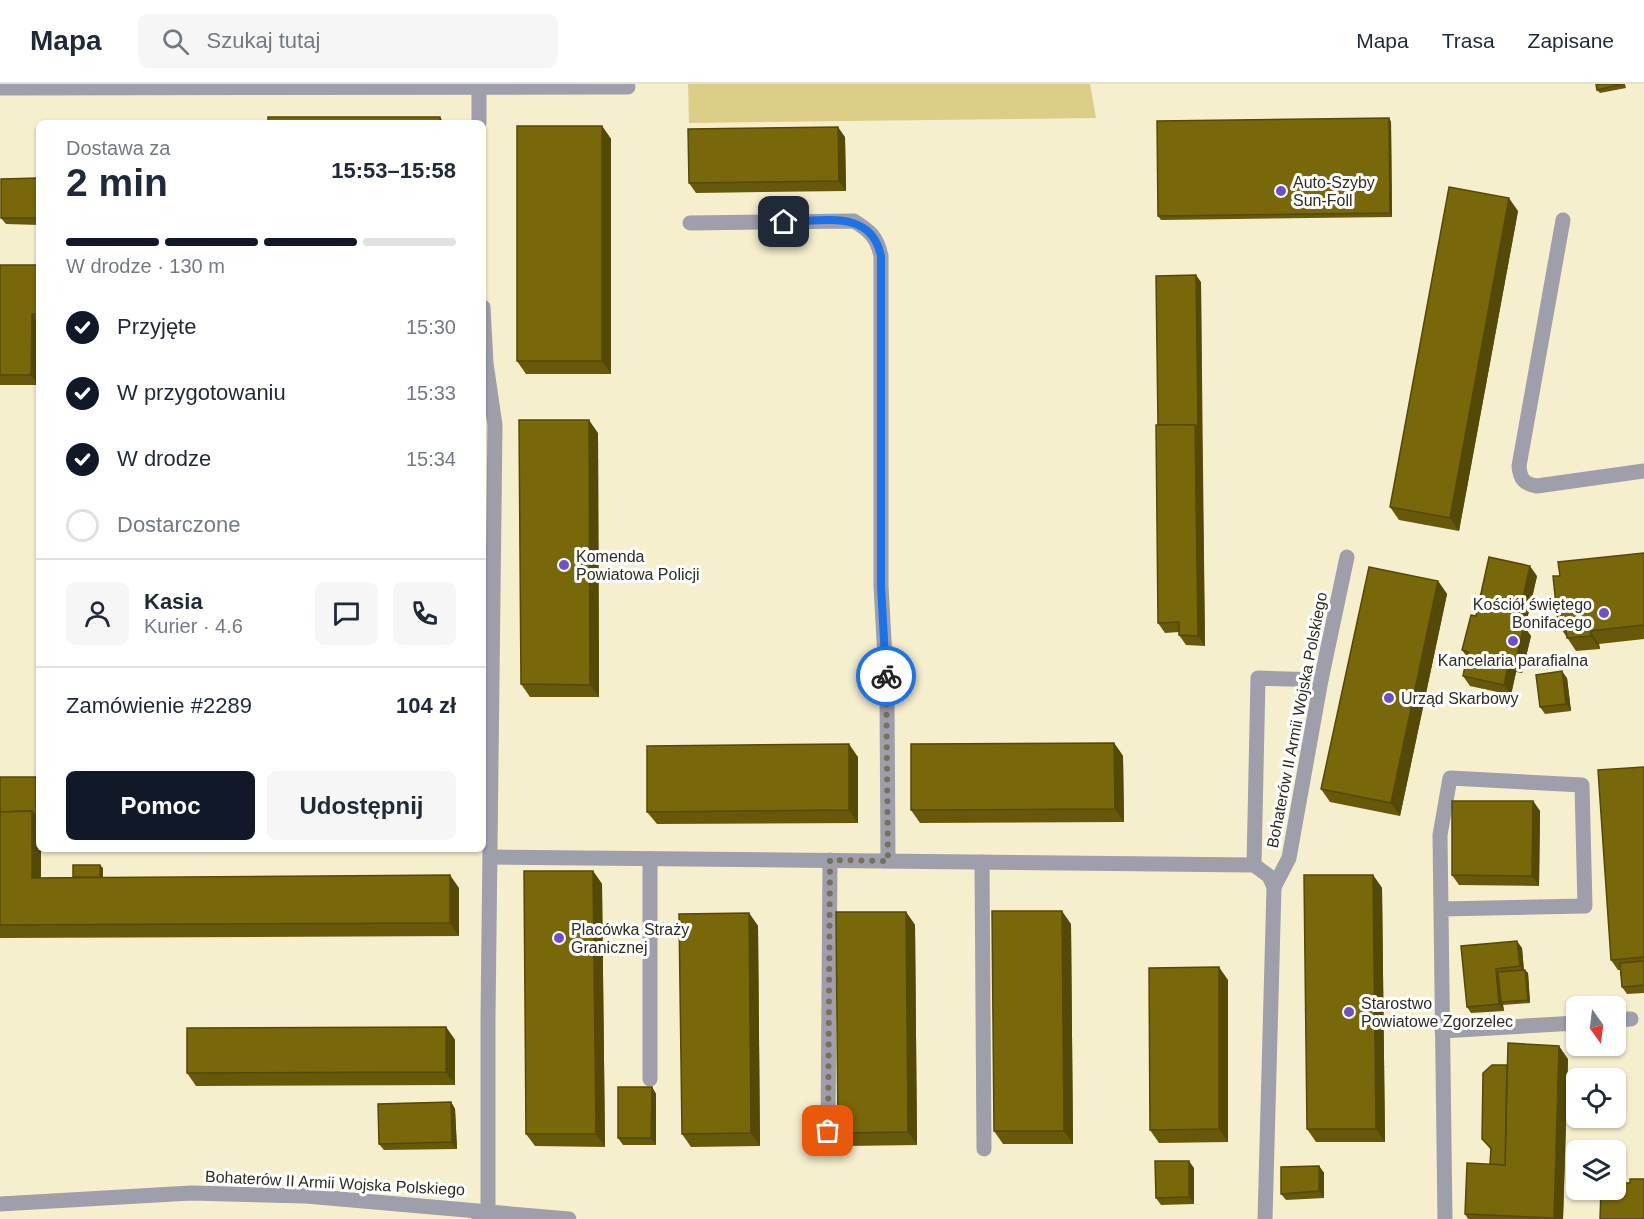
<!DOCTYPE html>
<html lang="pl">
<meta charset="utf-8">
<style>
:root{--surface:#fff;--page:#f6f6f7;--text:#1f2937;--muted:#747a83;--line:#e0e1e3;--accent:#111827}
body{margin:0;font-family:Arial,sans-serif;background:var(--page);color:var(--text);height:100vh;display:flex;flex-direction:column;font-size:22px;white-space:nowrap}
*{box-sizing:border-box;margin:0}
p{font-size:20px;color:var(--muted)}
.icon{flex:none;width:33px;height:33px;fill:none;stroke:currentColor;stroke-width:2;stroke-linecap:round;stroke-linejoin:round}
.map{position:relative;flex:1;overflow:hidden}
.drawer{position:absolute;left:36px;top:36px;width:450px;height:732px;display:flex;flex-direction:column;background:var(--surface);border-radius:9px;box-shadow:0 2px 4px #0004}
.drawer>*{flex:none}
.needle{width:39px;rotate:166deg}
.controls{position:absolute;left:1566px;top:912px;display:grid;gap:12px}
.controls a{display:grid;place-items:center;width:60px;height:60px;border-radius:9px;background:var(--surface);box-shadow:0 2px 4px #0004;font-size:30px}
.pin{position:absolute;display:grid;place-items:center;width:51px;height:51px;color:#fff;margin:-26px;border-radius:12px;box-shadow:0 3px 9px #0006}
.courier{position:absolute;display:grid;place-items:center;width:60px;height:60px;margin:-30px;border:4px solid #1a73e8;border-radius:50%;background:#fff;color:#222;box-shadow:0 2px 8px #0007}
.headline em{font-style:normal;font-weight:700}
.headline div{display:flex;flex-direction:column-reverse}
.headline{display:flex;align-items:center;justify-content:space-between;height:102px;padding:0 30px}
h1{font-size:39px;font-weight:700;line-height:45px}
.bar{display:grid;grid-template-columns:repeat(4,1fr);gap:9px 6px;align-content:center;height:72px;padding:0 30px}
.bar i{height:8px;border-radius:4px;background:var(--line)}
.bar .active{background:var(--accent)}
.bar p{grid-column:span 4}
.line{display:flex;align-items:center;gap:15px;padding:0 30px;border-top:2px solid var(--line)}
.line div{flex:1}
.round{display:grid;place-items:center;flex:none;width:63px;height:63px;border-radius:9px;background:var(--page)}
ol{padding:0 30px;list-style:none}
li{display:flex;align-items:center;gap:18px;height:66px}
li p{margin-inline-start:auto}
li .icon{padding:6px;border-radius:50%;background:var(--accent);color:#fff;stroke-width:4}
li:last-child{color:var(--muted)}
li i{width:33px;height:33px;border:3px solid var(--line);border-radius:50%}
.button{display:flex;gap:12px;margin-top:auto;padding:12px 30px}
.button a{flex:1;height:69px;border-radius:9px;background:var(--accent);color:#fff;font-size:24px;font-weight:700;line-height:69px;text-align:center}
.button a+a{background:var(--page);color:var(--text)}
header{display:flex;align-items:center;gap:36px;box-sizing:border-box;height:84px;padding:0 30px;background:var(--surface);border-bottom:2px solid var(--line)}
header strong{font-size:28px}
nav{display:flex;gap:33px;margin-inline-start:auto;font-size:21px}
.search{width:420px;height:54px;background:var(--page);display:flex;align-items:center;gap:15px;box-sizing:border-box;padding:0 21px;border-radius:9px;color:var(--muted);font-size:22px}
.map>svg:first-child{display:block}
</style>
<header>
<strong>Mapa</strong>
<div class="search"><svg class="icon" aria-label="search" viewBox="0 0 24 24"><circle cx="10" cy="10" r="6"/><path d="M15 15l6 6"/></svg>Szukaj tutaj</div>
<nav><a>Mapa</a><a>Trasa</a><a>Zapisane</a></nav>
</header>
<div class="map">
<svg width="1644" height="1135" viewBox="0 0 1644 1135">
<rect width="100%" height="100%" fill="#f5efce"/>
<polygon fill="#dcce86" points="688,0 1090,0 1096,34 689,39"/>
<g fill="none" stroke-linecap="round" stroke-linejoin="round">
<g stroke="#9f9eab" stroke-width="15">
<path d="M1563,136L1519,382C1520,395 1524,400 1537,402L1644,387"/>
<path d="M690,139L854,137C870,147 877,153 881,172V502L887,610L888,777"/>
<polyline points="982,778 984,1065"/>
<polyline points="1254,781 1258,594 1321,596"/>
<polyline points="1274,803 1289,774 1321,596 1347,473"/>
<polyline points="1441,825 1585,822 1582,701 1450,694 1440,751 1445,1135"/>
<polyline points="1616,936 1631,935"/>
<polyline points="1442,947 1576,939"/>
<polyline points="650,995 650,775"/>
<polyline points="828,1047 830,776"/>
</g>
<g stroke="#9f9eab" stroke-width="15">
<polyline points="479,2 479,39"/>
<polyline points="0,4 628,3"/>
<polyline points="492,773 1254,781 1269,792 1274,803 1265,1135"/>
<polyline points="479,1135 488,1127 488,934 495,341 486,279 483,223"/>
</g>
<polyline stroke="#9f9eab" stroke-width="15" points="0,1120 191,1109 306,1112 569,1135"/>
</g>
<g fill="#675909">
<polygon points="1596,0 1625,0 1626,4 1600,9 1597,6"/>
<polygon points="1389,34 1391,38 1392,133 1161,136 1158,132"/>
<polygon points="602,42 611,55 611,290 526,290 517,277"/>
<polygon points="845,53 846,107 696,109 689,99"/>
<polygon points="39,94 39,141 6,140 1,134"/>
<polygon points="1518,127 1459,447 1399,436 1390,423"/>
<polygon points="0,181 39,181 38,301 0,301"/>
<polygon points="1201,198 1205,562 1186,561 1179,551 1179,548 1165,549 1158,539 1158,341"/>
<polygon points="598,349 599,613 530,613 521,600"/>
<polygon points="1644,469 1644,555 1599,560 1600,565 1576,567 1558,540 1560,492"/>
<polygon points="1537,492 1525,544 1531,552 1522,589 1516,588 1511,611 1470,602 1463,592 1467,573 1462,566 1476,532"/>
<polygon points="1438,497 1447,510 1400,732 1330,718 1321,705"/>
<polygon points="1567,594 1571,627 1545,630 1540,623"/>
<polygon points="1114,659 1123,672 1124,738 920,739 911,726"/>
<polygon points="858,673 858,739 657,740 647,728"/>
<polygon points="1644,683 1644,909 1627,910 1622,903 1620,886 1618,886 1611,876"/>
<polygon points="0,693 36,693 39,697 39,765 41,794 73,793 103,784 103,793 459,804 459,852 0,854"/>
<polygon points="1533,717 1540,727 1539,802 1459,801 1452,791"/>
<polygon points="593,787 602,800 605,1063 535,1062 526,1050"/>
<polygon points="1373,791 1382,804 1385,1058 1316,1058 1307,1045"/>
<polygon points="906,828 915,841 917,1061 847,1062 838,1049"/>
<polygon points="749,829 758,842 760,1062 691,1063 682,1050"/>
<polygon points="1071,840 1073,1060 1003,1060 994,1047"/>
<polygon points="1461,862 1522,864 1524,886 1528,889 1530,919 1503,921 1504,927 1471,929 1467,923"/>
<polygon points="1228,896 1228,1058 1159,1059 1150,1046"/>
<polygon points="446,943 455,956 455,1001 196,1002 187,989"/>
<polygon points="1568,975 1563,1135 1468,1135 1465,1130 1490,1080 1491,1066 1482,1055 1507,981"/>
<polygon points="652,1003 656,1010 656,1061 623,1061 618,1054"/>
<polygon points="451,1018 455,1025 457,1065 384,1066 379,1060"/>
<polygon points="1319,1082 1324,1089 1324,1114 1286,1116 1281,1110"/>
<polygon points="1194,1084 1194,1120 1161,1121 1156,1114"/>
</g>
<g fill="#544907">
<polygon points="440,33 444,39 440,39"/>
<polygon points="1389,34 1391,38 1392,133 1390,129"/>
<polygon points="602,42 611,55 611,290 602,277"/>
<polygon points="838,43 845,53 846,107 839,97"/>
<polygon points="1509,114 1518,127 1459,447 1450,434"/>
<polygon points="1196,191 1201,198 1202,351 1198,344"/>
<polygon points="32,230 39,240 38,301 31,291"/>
<polygon points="589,336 598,349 599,613 590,601"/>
<polygon points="1195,341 1202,351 1205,562 1198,552"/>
<polygon points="1530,482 1537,492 1525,544 1531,552 1522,589 1515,579 1517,540"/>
<polygon points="1438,497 1447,510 1400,732 1391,719"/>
<polygon points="1590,547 1599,560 1600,565 1591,552"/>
<polygon points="1509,578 1516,588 1511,611 1504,601"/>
<polygon points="1562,587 1567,594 1571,627 1566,620"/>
<polygon points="1114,659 1123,672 1124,738 1115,725"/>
<polygon points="849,660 858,673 858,739 849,726"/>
<polygon points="36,693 39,697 39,765 41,765 41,807 32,794 32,727"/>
<polygon points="1533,717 1540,727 1539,802 1532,792"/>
<polygon points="100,781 103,784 102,807 100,803"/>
<polygon points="593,787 602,800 605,1063 596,1050"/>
<polygon points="450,791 459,804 459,852 450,839"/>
<polygon points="1373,791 1382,804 1385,1058 1376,1045"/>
<polygon points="1062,827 1071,840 1073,1060 1064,1047"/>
<polygon points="906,828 915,841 917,1061 908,1048"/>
<polygon points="749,829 758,842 760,1062 751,1049"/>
<polygon points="1517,857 1522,864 1524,889 1520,882"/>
<polygon points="1219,883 1228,896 1228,1058 1219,1045"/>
<polygon points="1496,885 1501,892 1501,918 1503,921 1504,927 1499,920"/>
<polygon points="1525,886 1528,889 1530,919 1528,916"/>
<polygon points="446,943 455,956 455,1001 446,988"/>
<polygon points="1559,962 1568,975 1563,1135 1554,1135 1554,1134"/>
<polygon points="652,1003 656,1010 656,1061 651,1054"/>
<polygon points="451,1018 455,1025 457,1065 452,1058"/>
<polygon points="1189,1077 1194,1084 1194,1120 1189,1113"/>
<polygon points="1319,1082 1324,1089 1324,1114 1319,1107"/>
</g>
<g fill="#78680a" stroke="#544907" stroke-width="1.5">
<polygon points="1596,0 1623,0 1597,6"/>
<rect x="268" y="33" width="172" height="6"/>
<polygon points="1389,34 1390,129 1158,132 1157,37"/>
<rect x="517" y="42" width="85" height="235"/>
<polygon points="838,43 839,97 689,99 688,45"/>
<polygon points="39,94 39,134 1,134 1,95"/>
<polygon points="1449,103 1509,114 1450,434 1390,423"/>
<polygon points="0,181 39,181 39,230 32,230 31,291 0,291"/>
<polygon points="1196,191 1198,344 1195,341 1158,341 1156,192"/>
<polygon points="519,336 589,336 590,601 521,600"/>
<polygon points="1156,341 1195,341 1198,552 1179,551 1179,538 1158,539"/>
<polygon points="1644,469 1644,541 1590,547 1591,552 1567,554 1565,539 1558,540 1553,492 1560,492 1558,478"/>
<polygon points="1489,473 1530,482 1517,540 1524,542 1515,579 1509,578 1504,601 1463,592 1468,568 1462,566 1471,531 1476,532"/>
<polygon points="1369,483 1438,497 1391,719 1321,705"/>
<polygon points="1562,587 1566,620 1540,623 1536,591"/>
<polygon points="1114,659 1115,725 911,726 911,660"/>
<polygon points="849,660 849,726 647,728 647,662"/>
<polygon points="1644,683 1644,873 1611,876 1598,686"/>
<polygon points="0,693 36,693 36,734 32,727 0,728"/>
<polygon points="1452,717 1533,717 1532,792 1452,791"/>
<polygon points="32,727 32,794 450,791 450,839 0,841 0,728"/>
<rect x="73" y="781" width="27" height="12"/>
<polygon points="524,787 593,787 596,1050 526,1050"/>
<polygon points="1304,791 1373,791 1376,1045 1307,1045"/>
<polygon points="992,827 1062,827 1064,1047 994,1047"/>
<polygon points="836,828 906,828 908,1048 838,1049"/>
<polygon points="749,829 751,1049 682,1050 679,830"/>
<polygon points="1517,857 1520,882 1496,885 1499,920 1467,923 1461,862"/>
<polygon points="1644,877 1644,901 1622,903 1620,879"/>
<polygon points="1219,883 1219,1045 1150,1046 1149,884"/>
<polygon points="1525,886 1528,916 1501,918 1498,888"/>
<polygon points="446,943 446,988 187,989 187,944"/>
<polygon points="1508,959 1559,962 1554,1134 1465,1130 1467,1079 1505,1081"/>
<polygon points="1492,981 1507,981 1505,1081 1490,1080 1491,1064 1482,1055 1483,989"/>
<polygon points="618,1003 652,1003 651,1054 618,1054"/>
<polygon points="451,1018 452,1058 379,1060 378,1020"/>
<polygon points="1155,1077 1189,1077 1189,1113 1156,1114"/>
<polygon points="1319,1082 1319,1107 1281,1110 1281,1083"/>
<polygon points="1630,1095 1644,1095 1644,1135 1600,1135 1601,1106 1616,1106 1616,1099 1630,1099"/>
</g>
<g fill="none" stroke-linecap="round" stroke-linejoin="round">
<polyline stroke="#74715d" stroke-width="6" stroke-dasharray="0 10.8" points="828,1047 830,776 888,777 886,592"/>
<path stroke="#1a73e8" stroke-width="8" d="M784,138C822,138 871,124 881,172V502L886,592"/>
</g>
<g fill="#6e4fc8" stroke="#fff" stroke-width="2">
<circle cx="1281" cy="107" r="6"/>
<circle cx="564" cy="481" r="6"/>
<circle cx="1604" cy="529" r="6"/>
<circle cx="1513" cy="557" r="6"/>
<circle cx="1389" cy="614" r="6"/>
<circle cx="559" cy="854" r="6"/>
<circle cx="1349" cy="928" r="6"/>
</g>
<g text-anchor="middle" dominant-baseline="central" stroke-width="6" stroke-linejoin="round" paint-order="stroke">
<g font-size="16" fill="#2f2d20" stroke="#fff" text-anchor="start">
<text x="1293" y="98">Auto-Szyby<tspan x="1293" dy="18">Sun-Foll</tspan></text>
<text x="576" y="472">Komenda<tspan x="576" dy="18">Powiatowa Policji</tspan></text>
<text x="1592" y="520" text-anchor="end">Kościół świętego<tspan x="1592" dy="18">Bonifacego</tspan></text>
<text x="1513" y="576" text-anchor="middle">Kancelaria parafialna</text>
<text x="1401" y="614">Urząd Skarbowy</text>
<text x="571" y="845">Placówka Straży<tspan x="571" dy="18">Granicznej</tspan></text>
<text x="1361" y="919">Starostwo<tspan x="1361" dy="18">Powiatowe Zgorzelec</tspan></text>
</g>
<g font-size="16" fill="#2f2d20" stroke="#fff">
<text transform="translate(1297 636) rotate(-79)">Bohaterów II Armii Wojska Polskiego</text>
<text transform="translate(335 1099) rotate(3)">Bohaterów II Armii Wojska Polskiego</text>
</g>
</g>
</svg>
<div class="controls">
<a><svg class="needle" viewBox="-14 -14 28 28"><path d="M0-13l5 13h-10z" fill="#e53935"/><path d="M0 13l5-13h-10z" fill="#747a83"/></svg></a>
<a><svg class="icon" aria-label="locate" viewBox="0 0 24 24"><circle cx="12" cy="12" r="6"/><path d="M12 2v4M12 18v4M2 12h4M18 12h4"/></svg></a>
<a><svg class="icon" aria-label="layers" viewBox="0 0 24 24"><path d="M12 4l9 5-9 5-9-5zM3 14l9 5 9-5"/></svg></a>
</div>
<div class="pin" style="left:828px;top:1047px;background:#ea580c"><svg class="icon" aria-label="bag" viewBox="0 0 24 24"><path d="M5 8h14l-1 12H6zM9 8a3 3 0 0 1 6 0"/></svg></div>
<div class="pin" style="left:784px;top:138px;background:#1f2937"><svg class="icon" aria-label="home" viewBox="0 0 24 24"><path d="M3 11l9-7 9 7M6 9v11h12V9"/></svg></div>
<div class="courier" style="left:886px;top:592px"><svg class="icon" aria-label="bike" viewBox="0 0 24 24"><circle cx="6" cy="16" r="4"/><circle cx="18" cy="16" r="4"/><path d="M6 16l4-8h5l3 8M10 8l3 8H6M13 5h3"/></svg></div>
<section class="drawer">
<div class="headline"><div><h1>2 min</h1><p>Dostawa za</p></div><em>15:53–15:58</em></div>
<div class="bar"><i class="active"></i><i class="active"></i><i class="active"></i><i></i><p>W drodze · 130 m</p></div>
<ol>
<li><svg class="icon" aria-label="check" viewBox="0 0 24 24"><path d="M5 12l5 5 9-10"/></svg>Przyjęte<p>15:30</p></li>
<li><svg class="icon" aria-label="check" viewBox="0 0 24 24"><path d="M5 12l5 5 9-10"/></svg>W przygotowaniu<p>15:33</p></li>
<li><svg class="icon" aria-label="check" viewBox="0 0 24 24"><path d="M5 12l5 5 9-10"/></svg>W drodze<p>15:34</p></li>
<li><i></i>Dostarczone</li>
</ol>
<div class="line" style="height:108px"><a class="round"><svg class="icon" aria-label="person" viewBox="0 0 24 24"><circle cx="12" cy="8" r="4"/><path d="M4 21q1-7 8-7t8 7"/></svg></a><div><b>Kasia</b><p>Kurier · 4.6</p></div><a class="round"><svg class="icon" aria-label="chat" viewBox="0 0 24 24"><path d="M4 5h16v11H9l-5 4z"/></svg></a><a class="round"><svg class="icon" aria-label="phone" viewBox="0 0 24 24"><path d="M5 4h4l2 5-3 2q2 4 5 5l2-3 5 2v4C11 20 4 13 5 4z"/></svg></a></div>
<div class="line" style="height:78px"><div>Zamówienie #2289</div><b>104 zł</b></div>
<div class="button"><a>Pomoc</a><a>Udostępnij</a></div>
</section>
</div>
